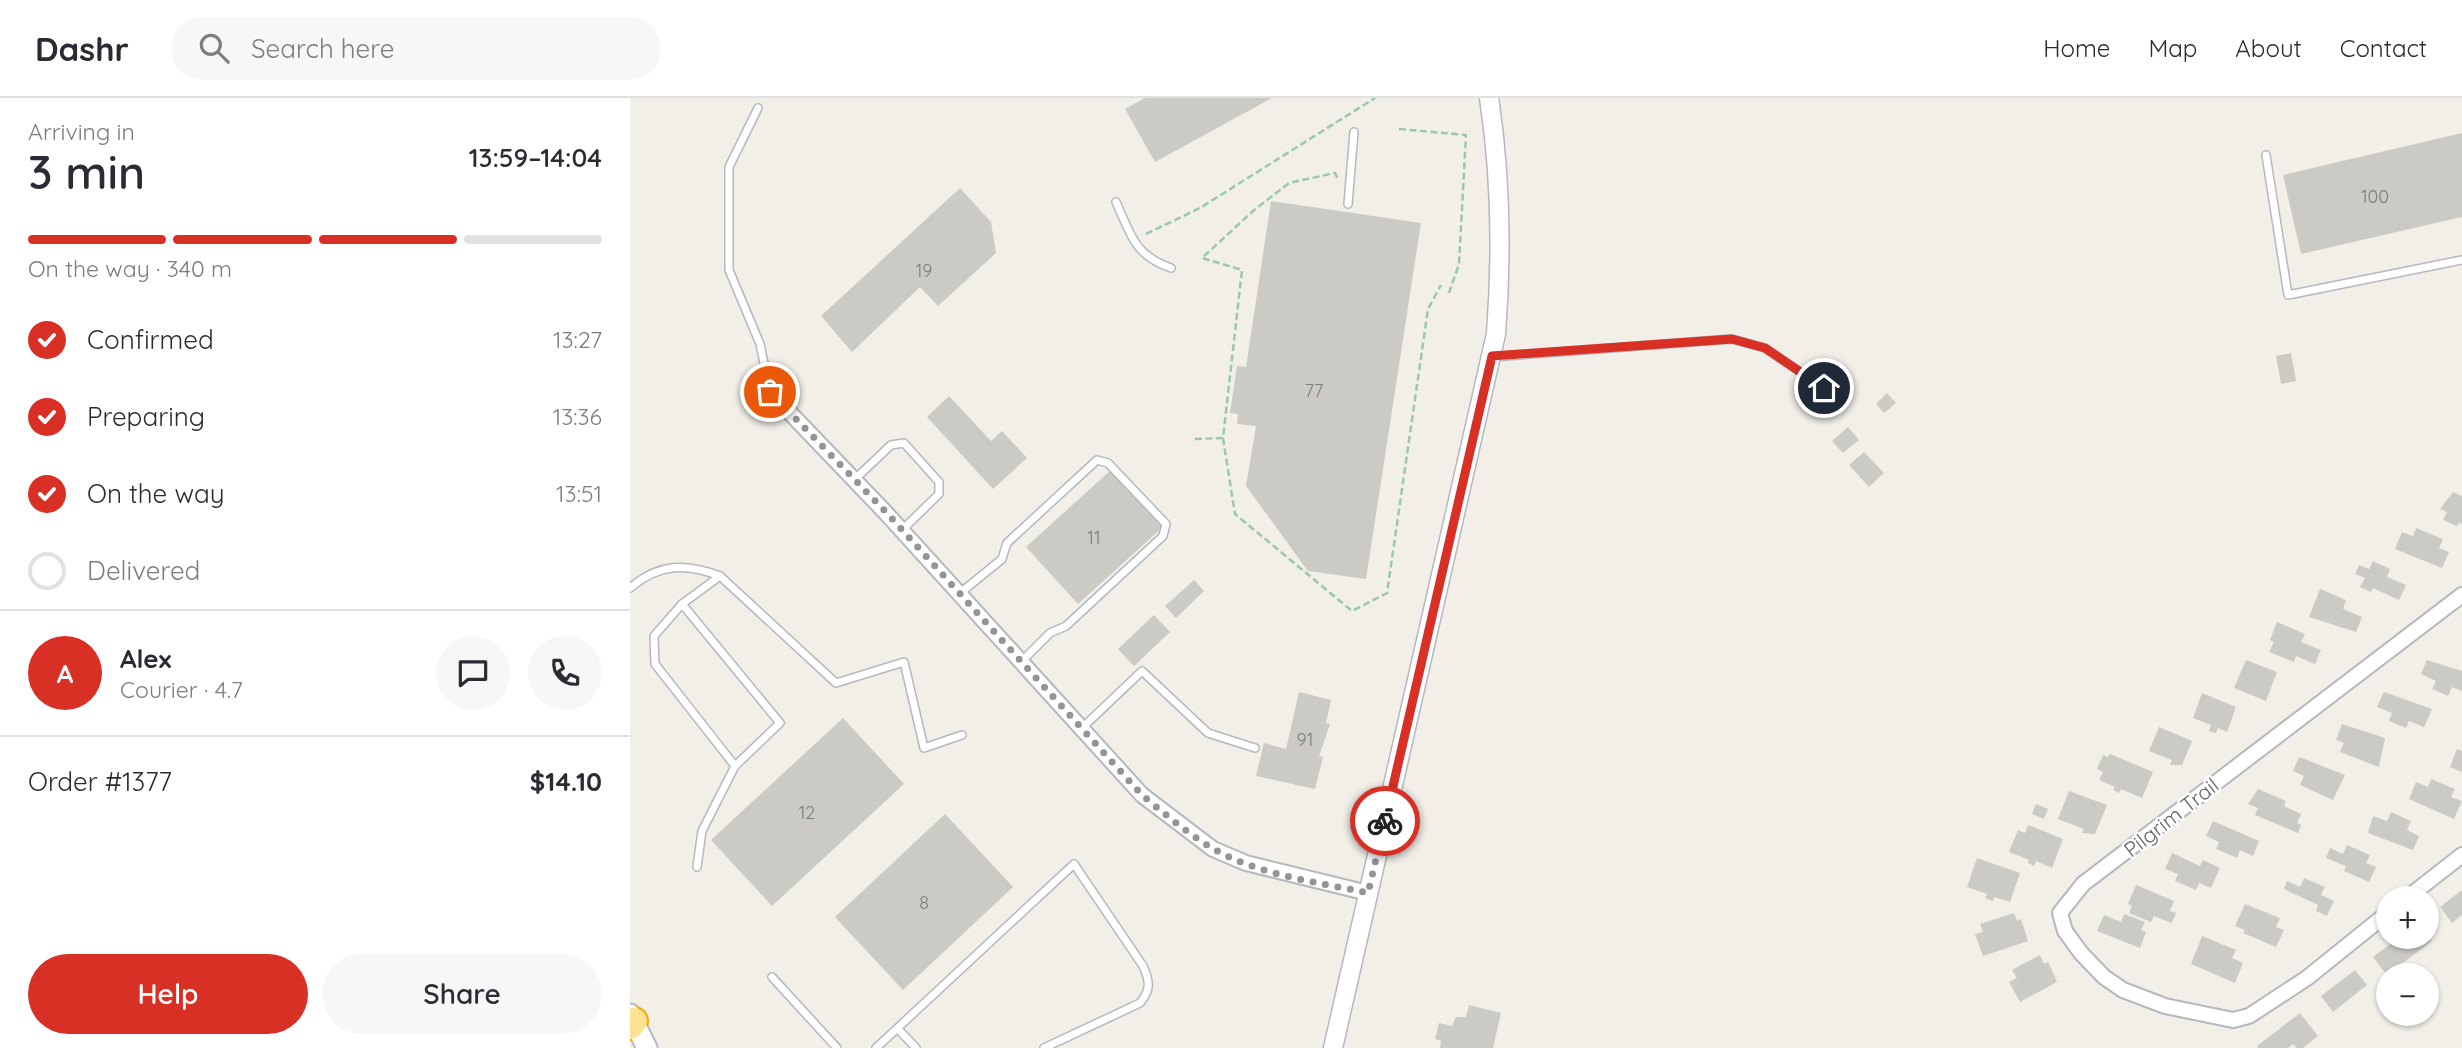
<!DOCTYPE html>
<meta charset="utf-8">
<style>
:root{--surface:#fff;--page:#f7f7f7;--text:#2b2b33;--muted:#7c7c81;--line:#e1e1e2;--accent:#d93025}
body{margin:0;font-family:Quicksand,sans-serif;background:var(--page);color:var(--text);height:100vh;display:flex;flex-direction:column;font-size:26px;white-space:nowrap}
*{box-sizing:border-box;margin:0}
p{font-size:23px;color:var(--muted)}
.icon{flex:none;width:38px;height:38px;fill:none;stroke:currentColor;stroke-width:2;stroke-linecap:round;stroke-linejoin:round}
.map{position:relative;flex:1;overflow:hidden}
.drawer{display:flex;flex-direction:column;background:var(--surface);width:630px}
.drawer>*{flex:none}
.controls{position:absolute;left:1746px;top:788px;display:grid;gap:14px}
.controls a{display:grid;place-items:center;width:63px;height:63px;border-radius:50%;background:var(--surface);box-shadow:0 2px 5px #0004;font-size:35px}
.pin{position:absolute;display:grid;place-items:center;width:60px;height:60px;color:#fff;margin:-30px;border:4px solid #fff;border-radius:50%;box-shadow:0 2px 7px #0007}
.courier{position:absolute;display:grid;place-items:center;width:70px;height:70px;margin:-35px;border:5px solid #d93025;border-radius:50%;background:#fff;color:#222;box-shadow:0 2px 9px #0007}
.summary em{font-style:normal;font-weight:600}
.summary div{display:flex;flex-direction:column-reverse}
.summary{display:flex;align-items:center;justify-content:space-between;height:119px;padding:0 28px}
h1{font-size:46px;font-weight:600;line-height:52px}
.bar{display:grid;grid-template-columns:repeat(4,1fr);gap:10px 7px;align-content:center;height:84px;padding:0 28px}
.bar i{height:9px;border-radius:5px;background:var(--line)}
.bar .active{background:var(--accent)}
.bar p{grid-column:span 4}
.line{display:flex;align-items:center;gap:18px;padding:0 28px;border-top:2px solid var(--line)}
.line div{flex:1}
.round{display:grid;place-items:center;flex:none;width:74px;height:74px;border-radius:37px;background:var(--page)}
ol{padding:0 28px;list-style:none}
li{display:flex;align-items:center;gap:21px;height:77px}
li p{margin-inline-start:auto}
li .icon{padding:7px;border-radius:50%;background:var(--accent);color:#fff;stroke-width:4}
li:last-child{color:var(--muted)}
li i{width:38px;height:38px;border:4px solid var(--line);border-radius:50%}
.button{display:flex;gap:14px;margin-top:auto;padding:14px 28px}
.button a{flex:1;height:80px;border-radius:42px;background:var(--accent);color:#fff;font-size:28px;font-weight:600;line-height:80px;text-align:center}
.button a+a{background:var(--page);color:var(--text)}
header{display:flex;align-items:center;gap:42px;box-sizing:border-box;height:98px;padding:0 35px;background:var(--surface);border-bottom:2px solid var(--line)}
header strong{font-size:33px}
nav{display:flex;gap:38px;margin-inline-start:auto;font-size:24px}
.search{width:490px;height:63px;background:var(--page);display:flex;align-items:center;gap:18px;box-sizing:border-box;padding:0 24px;border-radius:38px;color:var(--muted);font-size:26px}
main{display:flex;flex:1;min-height:0}
.map>svg:first-child{display:block}
</style>
<header>
<strong>Dashr</strong>
<div class="search"><svg class="icon" aria-label="search" viewBox="0 0 24 24"><circle cx="10" cy="10" r="6"/><path d="M15 15l6 6"/></svg>Search here</div>
<nav><a>Home</a><a>Map</a><a>About</a><a>Contact</a></nav>
</header>
<main>
<section class="drawer">
<div class="summary"><div><h1>3 min</h1><p>Arriving in</p></div><em>13:59–14:04</em></div>
<div class="bar"><i class="active"></i><i class="active"></i><i class="active"></i><i></i><p>On the way · 340 m</p></div>
<ol>
<li><svg class="icon" aria-label="check" viewBox="0 0 24 24"><path d="M5 12l5 5 9-10"/></svg>Confirmed<p>13:27</p></li>
<li><svg class="icon" aria-label="check" viewBox="0 0 24 24"><path d="M5 12l5 5 9-10"/></svg>Preparing<p>13:36</p></li>
<li><svg class="icon" aria-label="check" viewBox="0 0 24 24"><path d="M5 12l5 5 9-10"/></svg>On the way<p>13:51</p></li>
<li><i></i>Delivered</li>
</ol>
<div class="line" style="height:126px"><b class="round" style="background:var(--accent);color:#fff">A</b><div><b>Alex</b><p>Courier · 4.7</p></div><a class="round"><svg class="icon" aria-label="chat" viewBox="0 0 24 24"><path d="M4 5h16v11H9l-5 4z"/></svg></a><a class="round"><svg class="icon" aria-label="phone" viewBox="0 0 24 24"><path d="M5 4h4l2 5-3 2q2 4 5 5l2-3 5 2v4C11 20 4 13 5 4z"/></svg></a></div>
<div class="line" style="height:91px"><div>Order #1377</div><b>$14.10</b></div>
<div class="button"><a>Help</a><a>Share</a></div>
</section>
<div class="map">
<svg width="1832" height="950" viewBox="0 0 1832 950">
<rect width="100%" height="100%" fill="#f1efe8"/>
<g fill="#cccac5">
<polygon points="515,0 642,0 525,64 495,11"/>
<polygon points="1832,35 1832,119 1671,156 1653,77"/>
<polygon points="330,90 361,124 366,155 308,208 290,189 222,254 191,218"/>
<polygon points="641,103 791,125 736,481 678,473 616,388 626,328 607,326 608,316 600,315 607,268 616,269"/>
<polygon points="1661,255 1666,283 1651,286 1646,258"/>
<polygon points="1257,295 1266,305 1254,315 1246,306"/>
<polygon points="319,298 361,343 372,333 397,360 363,391 297,319"/>
<polygon points="1218,329 1229,342 1213,355 1202,343"/>
<polygon points="1234,354 1254,375 1239,389 1219,367"/>
<polygon points="481,372 533,429 448,506 396,449"/>
<polygon points="1823,394 1832,398 1832,426 1829,425 1827,428 1813,422 1817,414 1810,411"/>
<polygon points="1786,430 1813,441 1809,450 1819,454 1812,470 1765,451 1772,434 1783,438"/>
<polygon points="1743,463 1760,471 1757,479 1776,487 1769,502 1743,490 1741,494 1730,489 1735,480 1725,476 1729,467 1739,471"/>
<polygon points="564,482 574,493 546,520 535,508"/>
<polygon points="1690,491 1716,502 1713,511 1732,519 1726,534 1679,519"/>
<polygon points="524,517 540,534 504,568 488,551"/>
<polygon points="1647,524 1675,536 1671,544 1691,552 1685,566 1666,558 1664,564 1639,554 1644,544 1640,542"/>
<polygon points="1616,562 1647,574 1636,603 1604,590"/>
<polygon points="1797,562 1832,573 1832,593 1822,589 1818,598 1802,591 1806,583 1791,576"/>
<polygon points="669,594 701,602 696,625 700,626 689,658 693,659 685,691 626,678 634,645 656,651"/>
<polygon points="1754,594 1802,611 1794,629 1779,623 1776,630 1759,623 1762,615 1747,609"/>
<polygon points="1572,595 1606,609 1597,634 1588,630 1586,635 1579,633 1581,627 1563,620"/>
<polygon points="213,620 274,686 142,808 81,742"/>
<polygon points="1712,626 1755,640 1749,669 1710,654 1714,645 1706,642"/>
<polygon points="1529,629 1562,643 1552,667 1540,667 1542,662 1519,653"/>
<polygon points="1827,651 1832,653 1832,674 1820,669"/>
<polygon points="1480,656 1523,674 1512,700 1491,691 1489,695 1483,692 1485,689 1469,682 1473,674 1467,671 1473,657 1478,659"/>
<polygon points="1669,659 1715,677 1703,702 1670,687 1674,678 1663,673"/>
<polygon points="1801,681 1825,691 1821,699 1832,703 1824,721 1779,701 1786,684 1798,689"/>
<polygon points="1628,691 1656,703 1654,708 1671,716 1667,725 1671,727 1668,735 1625,717 1628,710 1618,706"/>
<polygon points="1439,693 1477,707 1465,736 1452,735 1454,731 1428,721"/>
<polygon points="1406,706 1418,711 1414,721 1402,716"/>
<polygon points="1761,714 1781,723 1777,732 1789,738 1783,752 1738,735 1743,718 1757,723"/>
<polygon points="315,716 383,789 273,892 205,819"/>
<polygon points="1583,723 1629,743 1623,758 1610,752 1607,760 1586,751 1589,744 1576,738"/>
<polygon points="1398,727 1433,741 1422,770 1406,763 1404,768 1398,765 1399,762 1379,754 1388,732 1395,735"/>
<polygon points="1717,747 1740,757 1736,765 1746,769 1739,784 1714,773 1716,768 1696,760 1700,750 1713,756"/>
<polygon points="1542,755 1570,768 1573,762 1590,770 1581,790 1569,785 1566,792 1545,783 1548,776 1535,771"/>
<polygon points="1347,760 1390,775 1380,804 1364,799 1363,803 1355,800 1357,796 1337,789"/>
<polygon points="1674,780 1695,789 1691,797 1704,803 1697,818 1686,813 1688,807 1654,791 1657,783 1670,789"/>
<polygon points="1506,787 1544,803 1540,813 1546,815 1542,825 1524,818 1521,824 1499,815 1502,808 1498,806"/>
<polygon points="1832,792 1832,817 1822,825 1810,809"/>
<polygon points="1615,806 1650,820 1646,829 1654,832 1646,849 1613,835 1615,832 1605,828"/>
<polygon points="1384,815 1387,823 1391,821 1398,843 1353,858 1345,836 1353,834 1350,826"/>
<polygon points="1494,816 1515,824 1511,832 1516,834 1510,850 1467,833 1474,817 1491,824"/>
<polygon points="1572,838 1606,852 1602,860 1613,865 1605,885 1561,866"/>
<polygon points="1771,838 1798,838 1802,843 1757,877 1743,859"/>
<polygon points="1410,857 1414,866 1418,864 1427,884 1390,904 1379,884 1387,880 1382,872"/>
<polygon points="1725,872 1737,887 1703,914 1691,898"/>
<polygon points="839,907 871,915 863,950 810,950 811,943 805,941 809,925 822,928 826,919 836,919"/>
<polygon points="1670,915 1688,938 1673,950 1667,950 1663,946 1658,950 1628,950 1627,948"/>
</g>
<g fill="none" stroke-linecap="round" stroke-linejoin="round">
<defs>
<g id="service">
<polyline points="128,10 99,69 99,172 130,246 140,294"/>
<polyline points="1636,57 1658,197 1832,162"/>
<path d="M486,104C501,137 504,157 541,170"/>
<polyline points="718,106 724,34"/>
<polyline points="862,259 1102,241 1135,250 1194,290"/>
<polyline points="224,382 261,347 274,345 309,384 309,396 272,432"/>
<path d="M0,490C29,465 56,465 90,478"/>
<polyline points="329,496 372,461 377,445 467,362 478,365 536,426 533,438 436,528 420,535 391,564"/>
<polyline points="52,506 24,538 25,566 105,668"/>
<polyline points="452,630 512,573 578,635 625,650"/>
<polyline points="67,769 72,733 105,668 150,625 52,506 90,478 206,585 274,564 294,650 332,637"/>
<polyline points="142,879 207,950"/>
<polyline points="268,931 286,950"/>
<path d="M246,950L444,766L513,868C520,883 521,892 510,905L414,950"/>
</g>
<g id="minor">
<polyline points="140,294 255,414 512,697 583,751 616,765 738,795"/>
<polyline points="1777,800 1832,757"/>
<polyline points="1759,814 1677,880 1619,918 1603,922 1535,908 1493,892 1474,879 1451,855 1435,833 1430,815 1453,786 1832,497"/>
</g>
<path id="tertiary" d="M703,950L866,236C872,157 871,78 859,0"/>
<polyline id="secondary" points="0,916 17,950"/>
<polyline id="motorway" points="0,928 4,923"/>
</defs>
<use href="#service" stroke="#b5b8bc" stroke-width="10"/>
<use href="#minor" stroke="#b5b8bc" stroke-width="18"/>
<use href="#tertiary" stroke="#b5b8bc" stroke-width="21"/>
<use href="#secondary" stroke="#b6babf" stroke-width="23"/>
<use href="#motorway" stroke="#f9ab00" stroke-width="30"/>
<g stroke="#9cc7a9" stroke-width="2.5" stroke-dasharray="7 3.5" stroke-linecap="butt">
<polyline points="769,31 836,37 829,166 819,195"/>
<polyline points="516,136 570,110 745,0"/>
<polyline points="593,340 605,416 722,513 757,495 798,211 811,187"/>
<polyline points="565,341 593,340 612,172 572,160 623,113 659,85 705,75 708,81"/>
</g>
<use href="#service" stroke="#fff" stroke-width="7"/>
<use href="#minor" stroke="#fff" stroke-width="14"/>
<use href="#tertiary" stroke="#fff" stroke-width="18"/>
<use href="#secondary" stroke="#fff" stroke-width="19"/>
<use href="#motorway" stroke="#fde293" stroke-width="26"/>
</g>
<g fill="none" stroke-linecap="round" stroke-linejoin="round">
<path stroke="#929495" stroke-width="7" stroke-dasharray="0 12.6" d="M140,294L256,414L512,697C535,716 557,735 582,750C628,777 687,784 738,795L755,723"/>
<polyline stroke="#d93025" stroke-width="9" points="755,723 862,258 1102,241 1135,250 1194,290"/>
</g>
<g text-anchor="middle" dominant-baseline="central" stroke-width="5" stroke-linejoin="round" paint-order="stroke">
<g font-size="18" fill="#7a7d7f">
<text x="1745" y="98">100</text>
<text x="294" y="172">19</text>
<text x="684" y="292">77</text>
<text x="464" y="439">11</text>
<text x="675" y="641">91</text>
<text x="177" y="714">12</text>
<text x="294" y="804">8</text>
</g>
<g font-size="21" fill="#5f6368" stroke="#fff">
<text transform="translate(1541 719) rotate(-38)">Pilgrim Trail</text>
</g>
</g>
</svg>
<div class="controls">
<a>+</a>
<a>−</a>
</div>
<div class="pin" style="left:140px;top:294px;background:#ea580c"><svg class="icon" aria-label="bag" viewBox="0 0 24 24"><path d="M5 8h14l-1 12H6zM9 8a3 3 0 0 1 6 0"/></svg></div>
<div class="pin" style="left:1194px;top:290px;background:#1f2937"><svg class="icon" aria-label="home" viewBox="0 0 24 24"><path d="M3 11l9-7 9 7M6 9v11h12V9"/></svg></div>
<div class="courier" style="left:755px;top:723px"><svg class="icon" aria-label="bike" viewBox="0 0 24 24"><circle cx="6" cy="16" r="4"/><circle cx="18" cy="16" r="4"/><path d="M6 16l4-8h5l3 8M10 8l3 8H6M13 5h3"/></svg></div>
</div>
</main>
